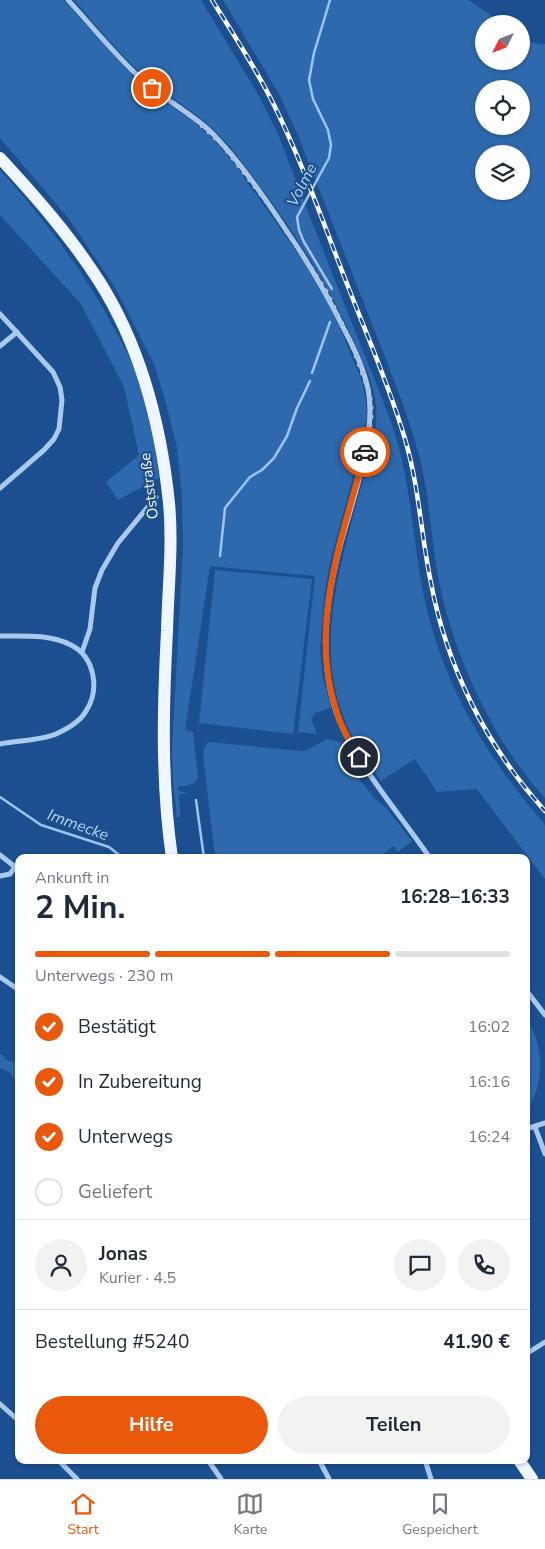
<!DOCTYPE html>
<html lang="de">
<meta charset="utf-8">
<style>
:root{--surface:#fff;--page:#f2f2f3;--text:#1f2937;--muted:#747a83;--line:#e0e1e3;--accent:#ea580c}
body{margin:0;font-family:"Nunito Sans",sans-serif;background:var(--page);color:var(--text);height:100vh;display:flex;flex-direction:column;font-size:19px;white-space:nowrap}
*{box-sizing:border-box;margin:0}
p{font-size:16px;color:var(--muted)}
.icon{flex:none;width:28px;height:28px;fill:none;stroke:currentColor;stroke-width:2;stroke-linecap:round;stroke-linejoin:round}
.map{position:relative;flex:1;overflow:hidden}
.panel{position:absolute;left:15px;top:854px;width:515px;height:610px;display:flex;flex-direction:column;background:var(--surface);border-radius:10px;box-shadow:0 1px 4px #0004}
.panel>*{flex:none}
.needle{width:32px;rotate:228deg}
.fabs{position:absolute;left:475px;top:15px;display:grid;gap:10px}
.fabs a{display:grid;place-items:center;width:55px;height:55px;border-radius:50%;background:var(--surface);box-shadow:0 1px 4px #0004;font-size:25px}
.pin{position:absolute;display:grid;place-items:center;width:42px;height:42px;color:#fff;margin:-21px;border:2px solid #fff;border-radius:50%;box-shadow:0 1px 5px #0007}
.courier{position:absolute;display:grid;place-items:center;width:50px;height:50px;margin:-25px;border:4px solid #ea580c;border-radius:50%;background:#fff;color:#222;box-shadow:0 1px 6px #0007}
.overview em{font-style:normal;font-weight:700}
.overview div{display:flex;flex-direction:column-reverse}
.overview{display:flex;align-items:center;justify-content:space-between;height:85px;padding:0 20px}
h1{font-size:32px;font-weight:700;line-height:38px}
.bar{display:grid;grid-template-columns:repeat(4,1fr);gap:8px 5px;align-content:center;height:60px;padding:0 20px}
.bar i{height:6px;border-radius:4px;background:var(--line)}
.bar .current{background:var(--accent)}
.bar p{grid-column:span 4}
.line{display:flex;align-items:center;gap:12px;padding:0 20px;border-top:1px solid var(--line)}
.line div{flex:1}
.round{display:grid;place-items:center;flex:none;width:52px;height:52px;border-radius:26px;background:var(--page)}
ol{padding:0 20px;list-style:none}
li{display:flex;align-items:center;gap:15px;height:55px}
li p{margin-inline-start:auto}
li .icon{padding:5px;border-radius:50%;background:var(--accent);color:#fff;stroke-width:4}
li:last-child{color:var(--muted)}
li i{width:28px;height:28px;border:2px solid var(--line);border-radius:50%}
.primary-button{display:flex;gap:10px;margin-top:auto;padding:10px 20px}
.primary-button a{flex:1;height:58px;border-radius:30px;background:var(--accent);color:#fff;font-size:20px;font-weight:700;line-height:58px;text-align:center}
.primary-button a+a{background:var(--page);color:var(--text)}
.tab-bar{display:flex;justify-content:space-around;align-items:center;height:70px;border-top:1px solid var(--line);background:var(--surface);font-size:14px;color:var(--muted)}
.tab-bar a{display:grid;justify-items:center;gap:2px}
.tab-bar .current{color:var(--accent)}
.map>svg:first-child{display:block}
</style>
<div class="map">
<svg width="545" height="1479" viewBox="0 0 545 1479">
<rect width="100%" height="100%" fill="#1b4f8f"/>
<g fill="#2e69ad" fill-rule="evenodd">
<path d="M0,0H63L133,76L150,91L194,122L215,141L233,162L311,272L336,318L352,357L362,382L366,401L367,418L363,440L330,562L325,591L320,648L322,674L331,708L315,713L311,719L317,734L298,732L315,576L210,566L185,730L193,732L198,776C196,786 187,785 178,787V790L187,793L179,795L180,817H177L173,780L172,748L183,547L182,496L177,448L166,403L154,364L116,289L69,219L0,138Z"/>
<path d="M74,0H201L259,96L278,134C303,200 329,265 355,331C370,370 388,408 399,448C412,498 414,550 425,601C444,687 488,759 545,825V879L477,789L437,792L415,759L381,781C367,761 353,741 344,718C315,646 340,566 359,495C366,468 379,434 376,406C374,385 365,365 356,346C331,290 299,239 263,190C248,170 234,150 217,133C197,113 174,100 152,83C123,59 99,28 74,0Z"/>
<path d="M223,0H469L503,24H484V61H521V36L532,43L545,44V798C491,739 451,650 437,571C430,530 429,488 417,448C404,403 386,360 369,316C345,255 321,194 297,133L279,94ZM484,89H521V126H484ZM484,154H521V191H484Z"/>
<path d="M0,170C46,220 87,276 119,337C124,348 131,359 136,371C150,405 154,442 159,478L118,500L106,482L139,455L124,387L81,304L0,215Z"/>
<polygon points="215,570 312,579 293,734 199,723"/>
<polygon points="327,739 340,742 360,780 375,799 386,808 412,841 398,852 393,846 380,857 215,857 203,755 204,748 208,742 302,751 307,750"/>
<path d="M526,1017C545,1049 545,1082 526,1113Z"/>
<polygon points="0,1053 8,1061 19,1063 19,1083 8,1071 0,1068"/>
</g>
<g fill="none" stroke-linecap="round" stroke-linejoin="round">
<g stroke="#9cc4f0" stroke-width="2.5">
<polyline points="330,0 314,53 309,80 313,99 328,130 331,145 329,158 297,217 299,230 304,242 332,289"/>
<polyline points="312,373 330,322"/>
<polyline points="220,556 225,508 250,477 262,470 274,458 287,436 297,408 310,381"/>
<polyline points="0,797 41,825 109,847 123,858"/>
<polyline points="196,800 204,858"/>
</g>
<g stroke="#a9c9ee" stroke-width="5">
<path d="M68,0C91,25 112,51 136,74C159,97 189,111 212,133C241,163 265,198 288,233C310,265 329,298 346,333C355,350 364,370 368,389C376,427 358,485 347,522C327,587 312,669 345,733C368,778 401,816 430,858"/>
<polyline points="0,314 53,372 60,387 62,400 59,429 54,439 44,450 0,488"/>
<polyline points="0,346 17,332"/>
<path d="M0,636C23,636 50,634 71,645C95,657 100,690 86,711C80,722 67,729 56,734C43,740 15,741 0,744"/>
<polyline points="82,652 90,629 95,588 102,570 118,543 156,497"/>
<polyline points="0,855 19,870"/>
<polyline points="0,876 10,874 15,867"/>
<polyline points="0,977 19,990"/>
<polyline points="526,990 545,1015"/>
<polyline points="535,1127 545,1154"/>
<polyline points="526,1129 545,1123"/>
<polyline points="526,1354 545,1342"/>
<polyline points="0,1404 19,1421"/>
<polyline points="58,1460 77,1479"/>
<polyline points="208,1460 221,1479"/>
<polyline points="319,1460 329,1479"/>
<polyline points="425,1460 431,1479"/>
</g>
<g stroke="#f0f6ff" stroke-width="12">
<path d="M0,158C36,197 71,237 99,281C141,347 161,426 169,503C173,545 168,589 167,631C163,707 161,782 172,858"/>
<polyline points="519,1460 532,1479"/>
</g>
<defs>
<path id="rail" d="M212,0C234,35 257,70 275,107C304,166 325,228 349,289C368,338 390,388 405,439C419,486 421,535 431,583C447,668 487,747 545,811"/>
</defs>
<use href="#rail" stroke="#fff" stroke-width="4.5"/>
<use href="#rail" stroke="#1b4f8f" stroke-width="2.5" stroke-dasharray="8" stroke-linecap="butt"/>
</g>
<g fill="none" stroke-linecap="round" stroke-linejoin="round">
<polyline stroke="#afc1d8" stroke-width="5" stroke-dasharray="0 9" points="152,88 194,118 223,145 273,210 326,291 352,345 368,388 371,404 371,420 365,452"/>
<path stroke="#ea580c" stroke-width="6" d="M359,757C350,743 342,729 337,713C307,626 343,536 365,452"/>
</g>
<g text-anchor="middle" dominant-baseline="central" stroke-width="4.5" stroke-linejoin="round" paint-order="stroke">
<g font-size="15" fill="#fff" stroke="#1b4f8f">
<text transform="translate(149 486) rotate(-97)">Oststraße</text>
</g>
<g font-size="16" font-style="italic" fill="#b5d3f5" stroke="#1b4f8f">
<text transform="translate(302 185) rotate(-62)">Volme</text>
<text transform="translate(78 825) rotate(20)">Immecke</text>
</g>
</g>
</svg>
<div class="fabs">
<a><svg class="needle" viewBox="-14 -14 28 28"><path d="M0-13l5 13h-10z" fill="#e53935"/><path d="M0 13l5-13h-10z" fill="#747a83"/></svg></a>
<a><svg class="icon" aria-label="locate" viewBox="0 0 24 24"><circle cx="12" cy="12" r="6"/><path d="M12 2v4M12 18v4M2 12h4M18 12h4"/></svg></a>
<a><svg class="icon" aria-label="layers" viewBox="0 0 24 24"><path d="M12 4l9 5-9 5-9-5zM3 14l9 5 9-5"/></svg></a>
</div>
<div class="pin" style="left:152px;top:88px;background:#ea580c"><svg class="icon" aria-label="bag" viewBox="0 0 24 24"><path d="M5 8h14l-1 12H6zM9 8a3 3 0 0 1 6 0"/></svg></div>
<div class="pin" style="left:359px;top:757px;background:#1f2937"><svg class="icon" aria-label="home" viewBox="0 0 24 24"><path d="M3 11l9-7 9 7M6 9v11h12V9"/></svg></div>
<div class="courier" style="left:365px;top:452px"><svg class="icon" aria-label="car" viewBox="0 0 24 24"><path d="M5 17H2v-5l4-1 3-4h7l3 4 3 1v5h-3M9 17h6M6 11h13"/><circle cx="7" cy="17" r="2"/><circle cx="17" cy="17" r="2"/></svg></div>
<section class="panel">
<div class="overview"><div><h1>2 Min.</h1><p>Ankunft in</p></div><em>16:28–16:33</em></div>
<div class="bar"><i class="current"></i><i class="current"></i><i class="current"></i><i></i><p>Unterwegs · 230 m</p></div>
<ol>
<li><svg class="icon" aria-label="check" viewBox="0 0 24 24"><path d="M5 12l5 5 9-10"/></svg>Bestätigt<p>16:02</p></li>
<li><svg class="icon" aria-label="check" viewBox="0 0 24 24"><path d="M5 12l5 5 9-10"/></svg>In Zubereitung<p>16:16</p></li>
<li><svg class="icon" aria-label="check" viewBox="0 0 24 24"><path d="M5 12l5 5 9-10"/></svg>Unterwegs<p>16:24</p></li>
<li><i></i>Geliefert</li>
</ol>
<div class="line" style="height:90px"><a class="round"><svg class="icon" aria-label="person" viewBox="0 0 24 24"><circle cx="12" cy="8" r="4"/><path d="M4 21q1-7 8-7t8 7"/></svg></a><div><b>Jonas</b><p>Kurier · 4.5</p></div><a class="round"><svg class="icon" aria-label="chat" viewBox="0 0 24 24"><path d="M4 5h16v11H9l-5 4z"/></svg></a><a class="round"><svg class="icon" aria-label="phone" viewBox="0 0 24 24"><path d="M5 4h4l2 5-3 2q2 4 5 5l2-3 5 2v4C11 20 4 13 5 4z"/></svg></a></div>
<div class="line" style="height:65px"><div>Bestellung #5240</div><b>41.90 €</b></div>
<div class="primary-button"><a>Hilfe</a><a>Teilen</a></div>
</section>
</div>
<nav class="tab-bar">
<a class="current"><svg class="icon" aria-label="home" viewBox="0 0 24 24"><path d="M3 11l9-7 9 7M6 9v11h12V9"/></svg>Start</a>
<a><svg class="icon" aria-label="map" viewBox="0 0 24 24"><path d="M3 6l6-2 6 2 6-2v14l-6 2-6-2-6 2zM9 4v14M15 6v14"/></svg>Karte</a>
<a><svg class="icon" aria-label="saved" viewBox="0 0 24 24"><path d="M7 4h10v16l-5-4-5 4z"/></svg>Gespeichert</a>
</nav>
